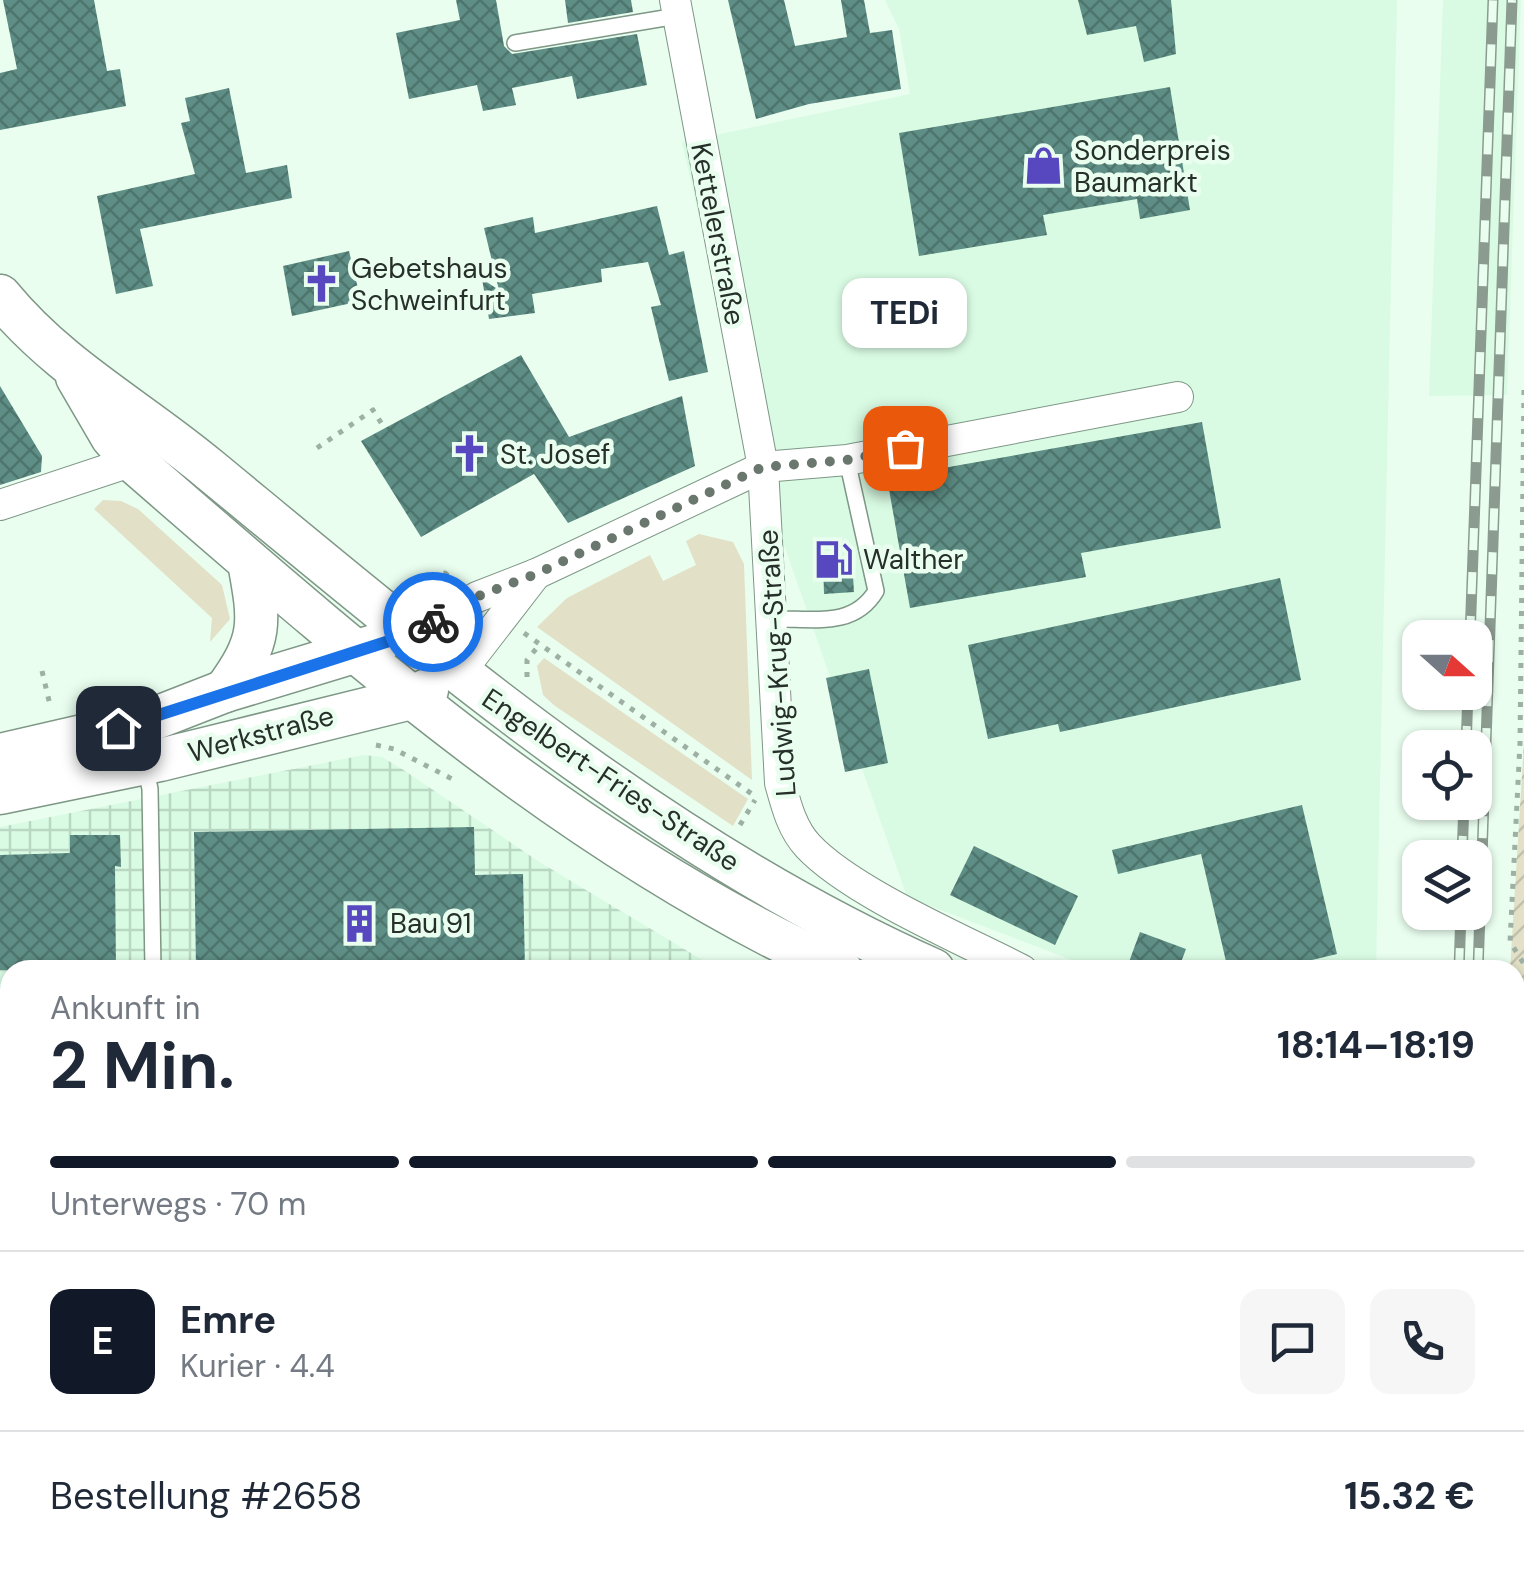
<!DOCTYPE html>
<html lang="de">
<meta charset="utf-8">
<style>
:root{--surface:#fff;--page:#f6f6f7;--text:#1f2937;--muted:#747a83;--line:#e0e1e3;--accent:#111827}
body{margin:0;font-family:"DM Sans",sans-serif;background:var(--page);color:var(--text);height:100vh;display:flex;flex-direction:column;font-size:38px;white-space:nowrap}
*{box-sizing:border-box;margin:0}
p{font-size:32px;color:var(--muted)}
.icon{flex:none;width:55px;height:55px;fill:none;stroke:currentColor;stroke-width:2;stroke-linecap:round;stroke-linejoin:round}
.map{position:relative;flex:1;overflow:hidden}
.drawer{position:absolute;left:0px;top:960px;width:1525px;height:620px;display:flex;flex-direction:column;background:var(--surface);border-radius:30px 30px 0 0;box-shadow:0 2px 8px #0004}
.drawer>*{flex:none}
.needle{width:65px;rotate:111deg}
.tools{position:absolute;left:1402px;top:620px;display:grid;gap:20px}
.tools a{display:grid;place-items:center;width:90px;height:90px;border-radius:20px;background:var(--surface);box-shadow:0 2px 8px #0004;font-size:50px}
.pin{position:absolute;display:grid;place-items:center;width:85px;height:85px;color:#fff;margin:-42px;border-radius:20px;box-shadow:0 5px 15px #0006}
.courier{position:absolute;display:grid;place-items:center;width:100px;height:100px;margin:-50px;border:8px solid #1a73e8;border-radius:50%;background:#fff;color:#222;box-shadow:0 2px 12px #0007}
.bubble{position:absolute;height:70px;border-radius:20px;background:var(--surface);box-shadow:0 2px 8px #0004;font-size:32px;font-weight:700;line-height:70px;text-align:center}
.headline em{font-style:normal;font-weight:700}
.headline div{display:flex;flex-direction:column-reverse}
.headline{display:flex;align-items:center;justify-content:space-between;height:170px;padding:0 50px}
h1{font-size:65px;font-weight:700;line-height:75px}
.bar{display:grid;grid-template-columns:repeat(4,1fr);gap:15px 10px;align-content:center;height:120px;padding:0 50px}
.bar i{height:12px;border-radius:8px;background:var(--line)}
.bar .active{background:var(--accent)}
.bar p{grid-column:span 4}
.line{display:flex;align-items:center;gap:25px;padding:0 50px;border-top:2px solid var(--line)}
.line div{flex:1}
.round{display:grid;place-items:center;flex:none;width:105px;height:105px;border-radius:20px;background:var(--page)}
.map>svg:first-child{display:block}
</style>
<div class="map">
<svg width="1524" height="1580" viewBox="0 0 1524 1580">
<defs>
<pattern id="industrial-grid" width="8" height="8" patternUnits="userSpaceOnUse" patternTransform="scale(2.5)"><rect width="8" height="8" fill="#d9fbe3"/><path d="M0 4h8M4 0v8" fill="none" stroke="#bad7c3"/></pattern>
<pattern id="garden-furrows" width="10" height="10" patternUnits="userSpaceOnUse" patternTransform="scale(2.5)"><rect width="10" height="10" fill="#e2e1c7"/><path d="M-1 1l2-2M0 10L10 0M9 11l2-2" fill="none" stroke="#c2c1ab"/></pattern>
<pattern id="building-cross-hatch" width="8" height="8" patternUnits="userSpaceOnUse" patternTransform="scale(2.5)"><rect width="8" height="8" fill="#5e8e85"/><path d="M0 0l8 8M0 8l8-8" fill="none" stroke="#4d746d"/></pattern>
</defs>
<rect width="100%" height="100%" fill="#e9feef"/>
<g fill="#d9fbe3">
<polygon points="885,0 1397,0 1376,970 1098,970 907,897 755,462 682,142 910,94 899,29"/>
<polygon points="1443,0 1521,0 1507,395 1429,396"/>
<polygon points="1515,1378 1524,1385 1524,1580 1294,1580 1298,1570 1515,1570"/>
</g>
<polygon fill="url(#industrial-grid)" points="364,755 382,757 402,769 541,863 719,970 10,970 10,1570 1298,1570 1294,1580 0,1580 0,827"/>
<g fill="#e2e1c7">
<polygon points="103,500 121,501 138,509 222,585 230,619 210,642 212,618 94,509"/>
<polygon points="699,534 733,542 744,564 752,780 537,627 567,598 650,555 663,581 696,565 686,541"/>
<polygon points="544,658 748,799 733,826 555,706 543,695 537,666"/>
</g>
<polygon fill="url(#garden-furrows)" points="1524,741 1524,1297 1515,1296 1515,970 1510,970"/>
<g fill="url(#building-cross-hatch)">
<polygon points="3,0 94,0 107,71 120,69 126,106 0,130 0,73 17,69"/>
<polygon points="456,0 496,0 504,46 512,54 637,34 647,85 577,99 572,76 512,88 516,105 483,111 477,85 409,99 396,33 460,20"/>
<polygon points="565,0 631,0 633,12 568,23"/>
<polygon points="728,0 784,0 795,46 847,37 841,0 864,0 870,33 892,30 901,89 809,104 756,119"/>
<polygon points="1078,0 1171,0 1176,54 1144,62 1136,26 1087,35"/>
<polygon points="1170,87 1190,210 1140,219 1137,199 1043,215 1047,235 919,256 899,133"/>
<polygon points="229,88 246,173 287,165 292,198 140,229 153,286 116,294 97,196 195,174 181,123 190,121 185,98"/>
<polygon points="657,206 669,255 684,251 708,372 669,381 651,307 661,305 648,262 601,269 602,282 532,294 535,313 489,319 482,279 499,290 484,228 533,217 535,233"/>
<polygon points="349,251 361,301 292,316 283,266"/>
<polygon points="521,355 569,437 682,396 695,466 568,523 534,474 421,537 361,441"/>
<polygon points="0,386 42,456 41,472 0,485"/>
<polygon points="1202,422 1221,528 1081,553 1086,577 910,608 887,478"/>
<polygon points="852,559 854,592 824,594 823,560"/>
<polygon points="1280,578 1301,680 1060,732 1058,724 988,739 968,645"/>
<polygon points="869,669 888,763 845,772 826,678"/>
<polygon points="1302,805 1337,954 1270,970 1228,970 1201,854 1118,874 1112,850"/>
<polygon points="474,827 475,875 523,874 525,970 196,970 194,832"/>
<polygon points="70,835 120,835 121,867 115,866 116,970 0,970 0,855 70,853"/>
<polygon points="974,846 1078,896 1055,945 950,895"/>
<polygon points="1140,932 1186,949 1178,970 1126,970"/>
</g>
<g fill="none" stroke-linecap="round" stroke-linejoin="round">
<defs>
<g id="service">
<polyline points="515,43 677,16"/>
<path d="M771,619C812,618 853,629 876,591L847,460"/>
<polyline points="145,765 150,789 153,970"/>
<polyline points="161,1570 161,1580"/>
</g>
<g id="minor">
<path d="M675,0L763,467L780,783C786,805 792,829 808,846C851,892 964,940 1022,970"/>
<polyline points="0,505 133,461"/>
<polyline points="411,634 477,597 536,574 763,467 847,460 1178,397"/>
<polyline points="458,675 536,574"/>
</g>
<g id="secondary">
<path d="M0,296C60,369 137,409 209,469C436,656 661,849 933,970"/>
<path d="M77,377L112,437L133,461C353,652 573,848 841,970"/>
<path d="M225,691C263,639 260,623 249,562"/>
<polyline points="0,755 148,721 225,691 377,645"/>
<polyline points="0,793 160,760 411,698 427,690"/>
<polyline points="1515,1168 1524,1170"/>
<polyline points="1515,1208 1524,1211"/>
</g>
</defs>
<use href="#service" stroke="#7e9786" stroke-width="18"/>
<use href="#minor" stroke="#7e9786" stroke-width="32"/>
<use href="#secondary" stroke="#7e9786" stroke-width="45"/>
<g stroke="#9eafa3" stroke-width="5" stroke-dasharray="5 8" stroke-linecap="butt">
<polyline points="1524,390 1520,743 1510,942 1524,964"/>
<polyline points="317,448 373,410 385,429"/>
<polyline points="406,583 445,573 451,578"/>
<polyline points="524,633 752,794"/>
<polyline points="42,671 50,705"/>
<polyline points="527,677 527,660 540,644"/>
<polyline points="376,745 394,749 456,781"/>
<polyline points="740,825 755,800"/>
<polyline points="1515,1359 1524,1326"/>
</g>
<use href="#service" stroke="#fff" stroke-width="15"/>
<use href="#minor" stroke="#fff" stroke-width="30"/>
<use href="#secondary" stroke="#fff" stroke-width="42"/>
<defs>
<g id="rail">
<polyline points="1470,638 1493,0"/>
<polyline points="1466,748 1468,692"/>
<polyline points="1462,858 1464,802"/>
<polyline points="1459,970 1461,912"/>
<polyline points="1478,970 1512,0"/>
<polyline points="1454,1570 1454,1580"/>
<polyline points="1476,1570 1476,1580"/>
<polyline points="1064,1580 1070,1570"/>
<polyline points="1121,1580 1121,1570"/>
</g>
</defs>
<use href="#rail" stroke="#8c9b90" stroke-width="11"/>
<use href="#rail" stroke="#e9feef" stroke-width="8" stroke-dasharray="22" stroke-linecap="butt"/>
</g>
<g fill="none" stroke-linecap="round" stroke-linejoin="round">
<polyline stroke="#6a776e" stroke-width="10" stroke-dasharray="0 18" points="433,622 476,597 536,574 763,467 847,460 905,448"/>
<polyline stroke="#1a73e8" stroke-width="12" points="118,728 411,634 433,622"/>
</g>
<defs>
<symbol id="shop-bare" viewBox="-9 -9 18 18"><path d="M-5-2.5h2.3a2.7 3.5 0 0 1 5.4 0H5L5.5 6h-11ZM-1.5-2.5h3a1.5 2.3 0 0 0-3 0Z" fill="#5748c0" stroke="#e9feef" stroke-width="2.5" paint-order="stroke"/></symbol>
<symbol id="church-bare" viewBox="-9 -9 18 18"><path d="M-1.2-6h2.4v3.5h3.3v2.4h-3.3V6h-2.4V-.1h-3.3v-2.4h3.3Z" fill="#5748c0" stroke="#e9feef" stroke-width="2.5" paint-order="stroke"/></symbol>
<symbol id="fuel-bare" viewBox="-9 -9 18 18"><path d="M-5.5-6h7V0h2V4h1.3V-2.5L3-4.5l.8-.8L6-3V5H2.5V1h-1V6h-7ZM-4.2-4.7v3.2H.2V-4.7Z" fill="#5748c0" stroke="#e9feef" stroke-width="2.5" paint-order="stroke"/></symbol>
<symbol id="building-bare" viewBox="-9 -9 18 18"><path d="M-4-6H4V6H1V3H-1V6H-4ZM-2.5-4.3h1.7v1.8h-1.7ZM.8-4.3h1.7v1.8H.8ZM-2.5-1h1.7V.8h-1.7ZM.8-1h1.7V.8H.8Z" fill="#5748c0" stroke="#e9feef" stroke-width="2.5" paint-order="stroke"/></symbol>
</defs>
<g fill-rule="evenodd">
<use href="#shop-bare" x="1016" y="138" width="55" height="55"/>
<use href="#church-bare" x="294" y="256" width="55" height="55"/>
<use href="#church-bare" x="442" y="426" width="55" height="55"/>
<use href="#fuel-bare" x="806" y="532" width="55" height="55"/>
<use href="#building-bare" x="332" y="896" width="55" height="55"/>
</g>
<g text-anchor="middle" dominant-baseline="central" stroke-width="9" stroke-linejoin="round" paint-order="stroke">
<g font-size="28" fill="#262f29" stroke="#e9feef" text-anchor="start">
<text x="1074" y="150">Sonderpreis<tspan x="1074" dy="32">Baumarkt</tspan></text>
<text x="351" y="268">Gebetshaus<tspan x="351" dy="32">Schweinfurt</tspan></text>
<text x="500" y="454">St. Josef</text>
<text x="863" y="559">Walther</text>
<text x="390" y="923">Bau 91</text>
</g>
<g font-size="28" fill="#262f29" stroke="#e9feef">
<text transform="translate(718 234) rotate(79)">Kettelerstraße</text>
<text transform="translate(777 663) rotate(-94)">Ludwig-Krug-Straße</text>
<text transform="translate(261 734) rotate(-15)">Werkstraße</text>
<text transform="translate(611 780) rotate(34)">Engelbert-Fries-Straße</text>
</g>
</g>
</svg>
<div class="tools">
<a><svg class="needle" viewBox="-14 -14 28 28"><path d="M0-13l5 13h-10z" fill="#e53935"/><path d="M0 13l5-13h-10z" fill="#747a83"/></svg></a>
<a><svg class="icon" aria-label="locate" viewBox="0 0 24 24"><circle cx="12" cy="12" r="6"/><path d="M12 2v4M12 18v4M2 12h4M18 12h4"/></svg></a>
<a><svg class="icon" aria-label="layers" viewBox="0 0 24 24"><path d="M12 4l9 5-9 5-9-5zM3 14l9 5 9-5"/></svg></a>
</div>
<div class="pin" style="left:905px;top:448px;background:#ea580c"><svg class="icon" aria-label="bag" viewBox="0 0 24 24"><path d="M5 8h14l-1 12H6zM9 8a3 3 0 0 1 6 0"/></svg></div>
<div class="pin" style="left:118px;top:728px;background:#1f2937"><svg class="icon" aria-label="home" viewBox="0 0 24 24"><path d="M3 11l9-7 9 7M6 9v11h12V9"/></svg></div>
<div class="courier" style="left:433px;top:622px"><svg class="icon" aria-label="bike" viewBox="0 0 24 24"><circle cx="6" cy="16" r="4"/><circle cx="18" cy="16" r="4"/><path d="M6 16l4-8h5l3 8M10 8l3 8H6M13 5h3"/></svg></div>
<div class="bubble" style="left:842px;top:278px;width:125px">TEDi</div>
<section class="drawer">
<div class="headline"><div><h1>2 Min.</h1><p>Ankunft in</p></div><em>18:14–18:19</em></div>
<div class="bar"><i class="active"></i><i class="active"></i><i class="active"></i><i></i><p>Unterwegs · 70 m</p></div>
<div class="line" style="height:180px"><b class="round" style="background:var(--accent);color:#fff">E</b><div><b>Emre</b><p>Kurier · 4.4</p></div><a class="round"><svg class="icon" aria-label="chat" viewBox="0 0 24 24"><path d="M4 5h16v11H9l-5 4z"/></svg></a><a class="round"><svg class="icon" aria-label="phone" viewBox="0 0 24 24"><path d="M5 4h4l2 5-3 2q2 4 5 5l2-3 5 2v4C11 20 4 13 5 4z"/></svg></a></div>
<div class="line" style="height:130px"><div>Bestellung #2658</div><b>15.32 €</b></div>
</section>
</div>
